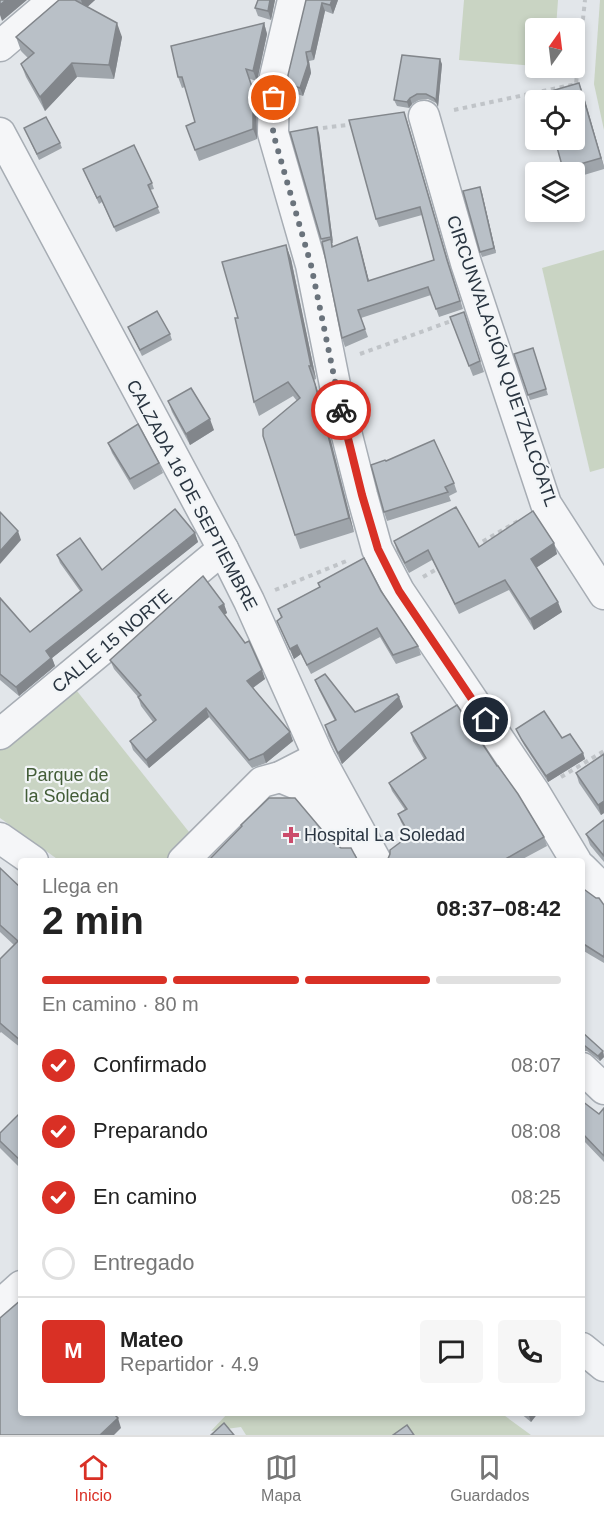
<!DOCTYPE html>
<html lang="es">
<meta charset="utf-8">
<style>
:root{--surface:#fff;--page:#f6f6f6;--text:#222;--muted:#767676;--line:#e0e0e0;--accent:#d93025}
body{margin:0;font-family:Arial,sans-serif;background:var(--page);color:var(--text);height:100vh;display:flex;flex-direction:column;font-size:22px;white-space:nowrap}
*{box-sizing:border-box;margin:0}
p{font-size:20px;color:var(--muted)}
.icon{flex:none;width:33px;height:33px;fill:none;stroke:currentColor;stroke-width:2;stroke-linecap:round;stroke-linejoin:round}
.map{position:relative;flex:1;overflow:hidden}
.side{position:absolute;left:18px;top:858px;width:567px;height:558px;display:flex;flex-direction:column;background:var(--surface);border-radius:6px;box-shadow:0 3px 9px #0003}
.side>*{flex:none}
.needle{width:39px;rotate:14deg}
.fabs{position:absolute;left:525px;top:18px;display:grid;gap:12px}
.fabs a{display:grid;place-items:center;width:60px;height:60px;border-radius:6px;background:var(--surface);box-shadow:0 3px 9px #0003;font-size:30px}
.pin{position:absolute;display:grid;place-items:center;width:51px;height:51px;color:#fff;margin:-26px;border:3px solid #fff;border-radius:50%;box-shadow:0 2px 6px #0007}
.courier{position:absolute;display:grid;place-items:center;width:60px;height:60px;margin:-30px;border:4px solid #d93025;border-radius:50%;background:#fff;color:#222;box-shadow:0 2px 8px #0007}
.summary em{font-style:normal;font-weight:800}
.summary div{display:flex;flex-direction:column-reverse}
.summary{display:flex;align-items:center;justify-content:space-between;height:102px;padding:0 24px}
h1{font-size:39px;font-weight:800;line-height:45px}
.bar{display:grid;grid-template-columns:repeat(4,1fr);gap:9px 6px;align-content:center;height:72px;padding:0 24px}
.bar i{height:8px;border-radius:4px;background:var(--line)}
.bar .current{background:var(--accent)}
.bar p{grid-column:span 4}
.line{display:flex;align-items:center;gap:15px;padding:0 24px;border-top:2px solid var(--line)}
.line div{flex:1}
.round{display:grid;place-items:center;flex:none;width:63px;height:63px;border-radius:6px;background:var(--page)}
ol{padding:0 24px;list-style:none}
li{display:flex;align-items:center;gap:18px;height:66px}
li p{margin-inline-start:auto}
li .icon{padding:6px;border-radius:50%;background:var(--accent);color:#fff;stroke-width:4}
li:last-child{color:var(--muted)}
li i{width:33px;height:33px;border:3px solid var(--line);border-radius:50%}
.tabs{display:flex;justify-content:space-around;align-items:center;height:84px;border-top:2px solid var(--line);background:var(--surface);font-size:16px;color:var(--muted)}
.tabs a{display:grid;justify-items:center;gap:3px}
.tabs .current{color:var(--accent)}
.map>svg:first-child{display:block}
</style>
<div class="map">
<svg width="604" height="1435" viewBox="0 0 604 1435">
<rect width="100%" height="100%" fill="#e2e6ea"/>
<g fill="#c9d4c3">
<polygon points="464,0 558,0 556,28 536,28 535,66 459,60"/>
<polygon points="600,0 604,0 604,130 594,84"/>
<polygon points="604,250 604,468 590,472 542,268"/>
<polygon points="69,681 193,837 166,861 60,861 0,818 0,740"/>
<polygon points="228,1413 501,1413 531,1435 246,1435 241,1427 211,1431"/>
</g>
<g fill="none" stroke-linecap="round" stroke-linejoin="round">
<defs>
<g id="minor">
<polyline points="293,0 274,81 273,133 311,265 338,400 362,495 377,549 399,591 535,793 576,861"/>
<polyline points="0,46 54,0"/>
<polyline points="424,116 466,263 546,504 604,594"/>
<polyline points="0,133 223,549 249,601 319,757 376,861"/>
<polyline points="0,734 223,549"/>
<polyline points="280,777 304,787 349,840"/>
<polyline points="0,838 33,861"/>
<polyline points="183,861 262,782 280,777 319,757"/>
<polyline points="582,868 604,890"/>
<polyline points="582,1068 604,1089"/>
<polyline points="0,1305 21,1286"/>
<polyline points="582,1348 604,1366"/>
</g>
</defs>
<use href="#minor" stroke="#a7adb4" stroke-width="33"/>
<g stroke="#c0c4c8" stroke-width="4" stroke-dasharray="4.5 4.5" stroke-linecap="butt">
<polyline points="454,110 576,84 585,0"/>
<polyline points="314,129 355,124"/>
<polyline points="360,354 454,320"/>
<polyline points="475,546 518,521"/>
<polyline points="423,577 440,567"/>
<polyline points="275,590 349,560"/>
<polyline points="561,777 604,751"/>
</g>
<use href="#minor" stroke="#f5f6f8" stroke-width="30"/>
</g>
<g fill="#9fa5ab">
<polygon points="59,0 95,0 87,7 122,37 114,79 77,77 45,111 26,77 21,64 28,58 21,51 16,37"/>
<polygon points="258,0 275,0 271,20 258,16 255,8"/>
<polygon points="306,0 338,0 333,14 325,11 314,60 309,61 311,73 303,96 291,92 288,84"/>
<polygon points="264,23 267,34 257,81 250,79 256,100 257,139 199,161 186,126 195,122 185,87 182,88 178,77"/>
<polygon points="442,64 438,107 436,103 428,99 419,100 412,104 409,108 397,106 394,100"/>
<polygon points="579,83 604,166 604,169 574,178 574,172 565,172 555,140"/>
<polygon points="407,120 450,268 463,309 439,317 431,295 361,318 368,337 345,347 342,338 322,242 290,132 319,133 333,243 332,243 333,247 357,237 369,281 434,260 422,215 379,227 376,219"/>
<polygon points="24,128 60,143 62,148 39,160"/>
<polygon points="83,169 152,183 154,189 150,190 160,213 116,232 102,202 99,204"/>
<polygon points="482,193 496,253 482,257 480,252"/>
<polygon points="286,245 291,259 316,379 314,380 320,398 354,532 300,549 295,535 297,401 293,396 259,416 254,402 238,318"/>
<polygon points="464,312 484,372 473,376 450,317"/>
<polygon points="128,327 170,334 172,340 142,356"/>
<polygon points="533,348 548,395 530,400 514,354"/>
<polygon points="168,401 214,430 190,445 172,412"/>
<polygon points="108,443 159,463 163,473 134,490 112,453"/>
<polygon points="386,461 454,483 457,492 449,496 451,501 387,521 384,512"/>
<polygon points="195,533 198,542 52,658 55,666 19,696 0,680 0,598 30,632 80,591 60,563 57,555 102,570"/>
<polygon points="394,541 479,547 554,543 557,554 536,568 562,612 534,630 509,590 459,614 432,560 409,573 397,551"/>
<polygon points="318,583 381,591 418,646 421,655 396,664 380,637 311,674 301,654 294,659 277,621 281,618 278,609 320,588"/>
<polygon points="224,604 227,613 224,615 265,679 253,688 293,741 266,763 252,768 209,717 149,768 133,750 130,741 153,722 141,706 138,697 114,669 110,660"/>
<polygon points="315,680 355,712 399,697 403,707 342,764 328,736 325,725 335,721 319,690"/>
<polygon points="516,729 562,738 583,753 585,759 548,782 524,745"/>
<polygon points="411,733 544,837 547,846 519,861 387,861 409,836 401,822 398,814 405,810 392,791 389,783 424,759 413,741"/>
<polygon points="604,754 604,813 601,815 579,783 576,773"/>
<polygon points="604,820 604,862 590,845 586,834"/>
<polygon points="0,868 21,888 21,1048 1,1032 0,1033 0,959 14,945 0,932"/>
<polygon points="582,893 604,905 604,963 582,950"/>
<polygon points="582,1032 603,1051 604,1057 600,1061 587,1051 582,1051"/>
<polygon points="582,1101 599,1114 604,1108 604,1162 584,1141 582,1144"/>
<polygon points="21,1112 21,1169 0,1148 0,1133"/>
<polygon points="520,1413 538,1413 531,1422"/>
</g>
<g fill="#82868b">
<polygon points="6,0 27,0 2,21 0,15 0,5"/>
<polygon points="81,0 95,0 84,10"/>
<polygon points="270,0 275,0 271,20 268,11"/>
<polygon points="332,0 338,0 333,14 330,5"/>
<polygon points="322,3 325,11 314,60 311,51"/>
<polygon points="117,23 122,37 114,79 109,65"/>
<polygon points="264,23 267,34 257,81 253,71"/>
<polygon points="306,52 309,61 311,73 303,96 300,88"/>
<polygon points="440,59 442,64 438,107 436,101"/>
<polygon points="72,63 77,77 45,111 40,97"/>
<polygon points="246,69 256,100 257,139 253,129"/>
<polygon points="579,83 583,93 604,167 601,158"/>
<polygon points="410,98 412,104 409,108 407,102"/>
<polygon points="404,112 450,268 463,309 447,260"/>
<polygon points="317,127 319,133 333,243 331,237"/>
<polygon points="480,187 482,193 496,253 494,248"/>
<polygon points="357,237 360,245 371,289 368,281"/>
<polygon points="286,245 291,259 316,379 311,366"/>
<polygon points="309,366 320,398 354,532 349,518"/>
<polygon points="210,419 214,430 190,445 186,434"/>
<polygon points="18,531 21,540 0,564 0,551"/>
<polygon points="195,533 198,542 52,658 55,666 19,696 16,687 46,651"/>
<polygon points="554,543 557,554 534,569 531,559"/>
<polygon points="558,602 562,612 534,630 530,619"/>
<polygon points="224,604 227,613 222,616 219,607"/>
<polygon points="297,645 301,654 294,659 290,649"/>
<polygon points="262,670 265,679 251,689 247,681"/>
<polygon points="399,697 403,707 342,764 338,753"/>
<polygon points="206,708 209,717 149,768 146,760"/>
<polygon points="290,732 293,741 266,763 263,754"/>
<polygon points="583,753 585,759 548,782 546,776"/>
<polygon points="604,801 604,813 601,815 598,805"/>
<polygon points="603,1051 604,1057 600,1061 598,1056"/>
<polygon points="528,1413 538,1413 531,1422"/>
<polygon points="118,1418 121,1428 114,1435 100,1435"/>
</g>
<g fill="#b9c0c7" stroke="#82868b" stroke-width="1.5">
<polygon points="0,0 6,0 0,5"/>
<polygon points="59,0 75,0 117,23 109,65 72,63 40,97 21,64 34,53 16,37"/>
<polygon points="258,0 270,0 268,11 255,8"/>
<polygon points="306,0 332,0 330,5 322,3 311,51 306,52 308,64 300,88 288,84 288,75"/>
<polygon points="264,23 253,71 246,69 253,90 253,129 195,150 186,126 195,122 182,77 178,77 171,46"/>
<polygon points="402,55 440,59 436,101 434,98 426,94 417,94 410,98 407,102 394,100"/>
<polygon points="579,83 601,158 563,169 555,140 574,140 574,100 543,100 541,94"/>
<polygon points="404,112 447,260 460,301 436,309 428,287 358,310 365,329 342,338 322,242 331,239 332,247 357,237 368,281 434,260 420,207 376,219 349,120"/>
<polygon points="46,117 60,143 37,154 24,128"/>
<polygon points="317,127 331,237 321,239 290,132"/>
<polygon points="134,145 152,183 148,185 158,207 114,227 100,196 97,198 83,169"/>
<polygon points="480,187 494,248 480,252 463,191"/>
<polygon points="286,245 311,366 309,366 315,384 349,518 295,535 263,436 263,429 300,398 288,382 254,402 235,318 238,318 222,262"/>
<polygon points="157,311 170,334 140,350 128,327"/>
<polygon points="464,312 480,361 469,366 450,317"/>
<polygon points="533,348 546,389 528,395 514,354"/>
<polygon points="191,388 210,419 186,434 168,401"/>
<polygon points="138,424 159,463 130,479 108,443"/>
<polygon points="434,440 454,483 445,487 448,492 384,512 371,465 385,460 386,461"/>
<polygon points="456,507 479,547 533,511 554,543 531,559 558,602 530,619 505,580 455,604 428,550 405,563 394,541"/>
<polygon points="175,509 195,533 46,651 51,658 16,687 0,674 0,598 30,632 82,590 57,555 80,538 102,570"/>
<polygon points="0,512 18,531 0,551"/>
<polygon points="364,558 381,591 418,646 393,655 377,628 307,665 297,645 290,649 277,621 282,617 278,609 320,587 318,583"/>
<polygon points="203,576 224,604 219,607 245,643 249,641 262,670 247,681 290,732 263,754 249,760 206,708 146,760 130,741 156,720 138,697 141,695 110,660"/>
<polygon points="325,674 355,712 397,694 399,697 338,753 325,725 336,720 315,680"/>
<polygon points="457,705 497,766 498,766 518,794 544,837 502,861 387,861 390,854 390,850 410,835 398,814 407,809 389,783 426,758 411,733"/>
<polygon points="544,711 562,738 570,734 583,753 546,776 522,740 516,729"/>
<polygon points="604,754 604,801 598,805 576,773"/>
<polygon points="269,798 295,798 333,843 341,848 351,848 358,861 208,861 242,826 241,825"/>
<polygon points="604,820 604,856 586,834"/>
<polygon points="0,868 21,888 21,1041 0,1023 0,959 18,941 0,925"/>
<polygon points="585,890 596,898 599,898 604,905 604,957 582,943 582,893"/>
<polygon points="582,1032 603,1051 598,1056 585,1046 582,1046"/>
<polygon points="582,1101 599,1114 604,1108 604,1156 582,1133"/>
<polygon points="21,1112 21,1161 0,1141 0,1133"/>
<polygon points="21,1300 21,1413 113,1413 118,1418 100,1435 0,1435 0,1318"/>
<polygon points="224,1423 234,1435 211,1435"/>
<polygon points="407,1425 414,1435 393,1435"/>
</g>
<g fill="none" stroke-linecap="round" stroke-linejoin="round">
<polyline stroke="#6a737c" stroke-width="6" stroke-dasharray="0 10.8" points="274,98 273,133 311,265 341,410"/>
<polyline stroke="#d93025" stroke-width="8" points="341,410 362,495 378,549 399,591 486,720"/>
</g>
<path fill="#cb4b6b" stroke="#f2f5f7" stroke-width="2" d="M288 826h6v6h6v6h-6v6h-6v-6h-6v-6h6z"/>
<g text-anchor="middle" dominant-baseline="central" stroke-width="4.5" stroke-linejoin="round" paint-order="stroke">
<g font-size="18" fill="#2a3541" stroke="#f2f5f7">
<text transform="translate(502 361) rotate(71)">CIRCUNVALACIÓN QUETZALCÓATL</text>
<text transform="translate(192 495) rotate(62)">CALZADA 16 DE SEPTIEMBRE</text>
<text transform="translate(112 641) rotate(-40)">CALLE 15 NORTE</text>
</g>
<g font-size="18" fill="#435d38" stroke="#f2f5f7">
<text x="67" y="775">Parque de<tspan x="67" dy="21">la Soledad</tspan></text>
</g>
<g font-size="18" fill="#2a3541" stroke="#f2f5f7" text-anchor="start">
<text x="304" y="835">Hospital La Soledad</text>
</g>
</g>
</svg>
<div class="fabs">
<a><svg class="needle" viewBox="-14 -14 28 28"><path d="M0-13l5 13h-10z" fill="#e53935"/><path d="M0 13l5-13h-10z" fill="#767676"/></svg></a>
<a><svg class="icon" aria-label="locate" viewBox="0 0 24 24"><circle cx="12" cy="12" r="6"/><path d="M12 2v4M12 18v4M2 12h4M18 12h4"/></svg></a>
<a><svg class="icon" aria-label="layers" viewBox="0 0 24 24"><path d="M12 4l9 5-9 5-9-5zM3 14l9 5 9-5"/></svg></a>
</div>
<div class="pin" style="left:274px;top:98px;background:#ea580c"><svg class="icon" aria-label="bag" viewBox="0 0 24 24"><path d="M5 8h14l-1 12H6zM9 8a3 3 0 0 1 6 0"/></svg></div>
<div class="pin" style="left:486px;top:720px;background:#1f2937"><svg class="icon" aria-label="home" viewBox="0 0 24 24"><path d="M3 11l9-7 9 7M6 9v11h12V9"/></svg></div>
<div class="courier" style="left:341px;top:410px"><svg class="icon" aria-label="bike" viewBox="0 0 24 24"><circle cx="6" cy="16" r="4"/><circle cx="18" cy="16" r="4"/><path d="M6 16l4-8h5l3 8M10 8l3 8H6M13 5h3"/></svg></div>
<section class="side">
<div class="summary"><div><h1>2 min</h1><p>Llega en</p></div><em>08:37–08:42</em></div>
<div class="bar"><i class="current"></i><i class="current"></i><i class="current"></i><i></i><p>En camino · 80 m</p></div>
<ol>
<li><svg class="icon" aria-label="check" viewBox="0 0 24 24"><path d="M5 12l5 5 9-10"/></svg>Confirmado<p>08:07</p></li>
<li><svg class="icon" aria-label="check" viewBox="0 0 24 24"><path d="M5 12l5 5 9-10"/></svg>Preparando<p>08:08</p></li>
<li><svg class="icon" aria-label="check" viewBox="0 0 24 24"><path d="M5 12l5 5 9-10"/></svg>En camino<p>08:25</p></li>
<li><i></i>Entregado</li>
</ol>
<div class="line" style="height:108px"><b class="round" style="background:var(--accent);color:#fff">M</b><div><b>Mateo</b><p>Repartidor · 4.9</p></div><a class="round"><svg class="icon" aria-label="chat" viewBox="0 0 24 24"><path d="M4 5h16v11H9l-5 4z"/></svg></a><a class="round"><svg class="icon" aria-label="phone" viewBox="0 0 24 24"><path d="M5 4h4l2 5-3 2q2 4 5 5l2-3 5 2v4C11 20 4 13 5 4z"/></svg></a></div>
</section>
</div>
<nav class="tabs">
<a class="current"><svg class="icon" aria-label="home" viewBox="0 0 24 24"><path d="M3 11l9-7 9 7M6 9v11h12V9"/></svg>Inicio</a>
<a><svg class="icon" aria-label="map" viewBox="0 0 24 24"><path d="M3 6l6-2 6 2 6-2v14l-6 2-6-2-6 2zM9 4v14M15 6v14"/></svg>Mapa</a>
<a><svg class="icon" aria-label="saved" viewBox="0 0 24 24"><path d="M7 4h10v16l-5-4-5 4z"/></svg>Guardados</a>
</nav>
